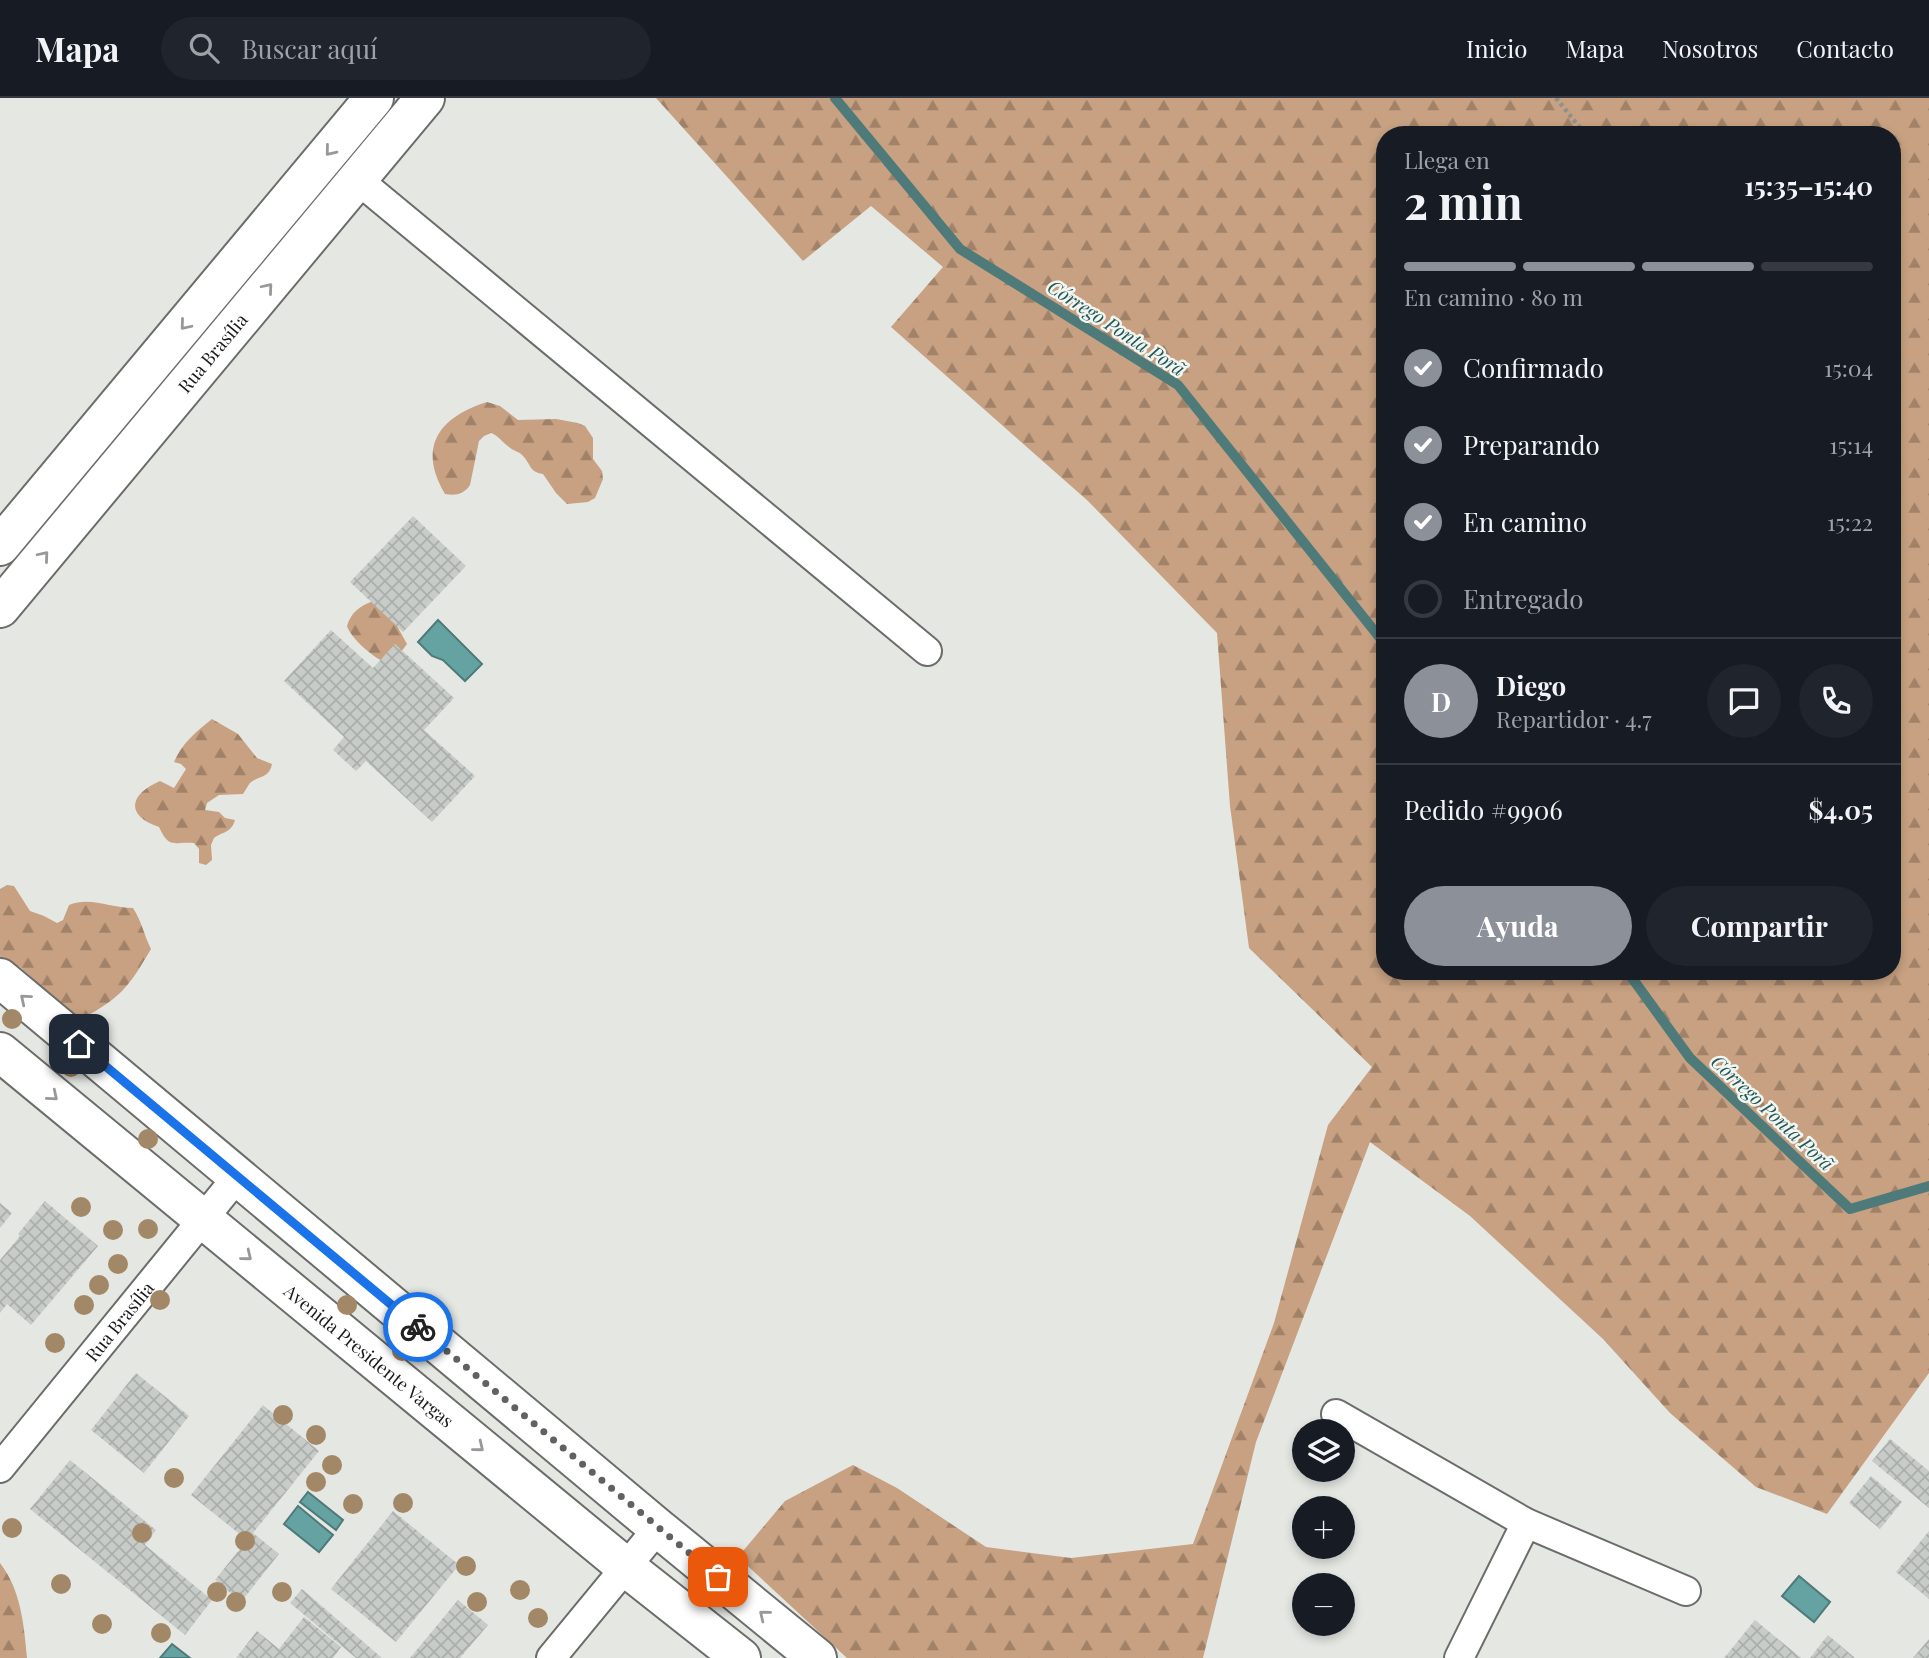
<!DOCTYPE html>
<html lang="es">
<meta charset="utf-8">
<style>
:root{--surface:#171b24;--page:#20242c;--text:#f1f3f6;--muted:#9ea1a6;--line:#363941;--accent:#8c9099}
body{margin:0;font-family:"Playfair Display",serif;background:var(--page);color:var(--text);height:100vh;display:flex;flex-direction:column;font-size:26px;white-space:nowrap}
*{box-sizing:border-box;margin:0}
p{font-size:23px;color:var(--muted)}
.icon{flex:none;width:38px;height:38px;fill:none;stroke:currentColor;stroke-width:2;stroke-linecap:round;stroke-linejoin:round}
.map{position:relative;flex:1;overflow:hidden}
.drawer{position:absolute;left:1376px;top:28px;width:525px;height:854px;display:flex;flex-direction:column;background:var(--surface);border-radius:28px;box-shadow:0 4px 10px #0003}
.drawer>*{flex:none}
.tools{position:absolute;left:1292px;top:1321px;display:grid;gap:14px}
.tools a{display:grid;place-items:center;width:63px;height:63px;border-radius:50%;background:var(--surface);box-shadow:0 4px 10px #0003;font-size:35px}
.pin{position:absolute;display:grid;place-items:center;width:60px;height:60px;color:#fff;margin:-30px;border-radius:14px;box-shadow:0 4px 10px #0006}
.courier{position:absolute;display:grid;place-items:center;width:70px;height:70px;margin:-35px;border:5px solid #1a73e8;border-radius:50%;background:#fff;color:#222;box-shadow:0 2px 9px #0007}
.headline em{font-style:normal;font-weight:700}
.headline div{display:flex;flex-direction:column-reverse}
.headline{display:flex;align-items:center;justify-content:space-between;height:119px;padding:0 28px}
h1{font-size:46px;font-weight:700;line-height:52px}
.bar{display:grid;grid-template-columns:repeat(4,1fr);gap:10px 7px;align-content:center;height:84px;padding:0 28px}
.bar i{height:9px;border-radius:5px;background:var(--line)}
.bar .active{background:var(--accent)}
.bar p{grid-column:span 4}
.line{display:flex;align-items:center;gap:18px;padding:0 28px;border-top:2px solid var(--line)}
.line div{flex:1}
.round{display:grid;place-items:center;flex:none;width:74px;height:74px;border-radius:37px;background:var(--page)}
ol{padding:0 28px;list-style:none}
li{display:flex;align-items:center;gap:21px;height:77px}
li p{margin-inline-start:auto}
li .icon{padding:7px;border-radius:50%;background:var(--accent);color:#fff;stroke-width:4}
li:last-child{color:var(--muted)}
li i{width:38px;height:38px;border:4px solid var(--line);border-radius:50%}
.cta{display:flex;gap:14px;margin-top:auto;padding:14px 28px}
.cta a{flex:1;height:80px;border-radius:42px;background:var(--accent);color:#fff;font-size:28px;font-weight:700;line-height:80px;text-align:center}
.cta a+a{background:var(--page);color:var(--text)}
header{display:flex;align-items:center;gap:42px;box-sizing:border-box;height:98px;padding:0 35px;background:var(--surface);border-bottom:2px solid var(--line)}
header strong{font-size:33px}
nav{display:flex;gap:38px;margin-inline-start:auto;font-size:24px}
.search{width:490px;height:63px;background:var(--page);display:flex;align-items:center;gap:18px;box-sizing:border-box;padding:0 24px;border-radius:38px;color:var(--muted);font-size:26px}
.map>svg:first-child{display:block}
</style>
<header>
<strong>Mapa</strong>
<div class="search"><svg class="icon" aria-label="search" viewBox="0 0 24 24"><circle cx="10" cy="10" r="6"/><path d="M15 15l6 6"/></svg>Buscar aquí</div>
<nav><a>Inicio</a><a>Mapa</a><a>Nosotros</a><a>Contacto</a></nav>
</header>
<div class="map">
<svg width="1929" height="1560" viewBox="0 0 1929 1560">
<defs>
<pattern id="forest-firs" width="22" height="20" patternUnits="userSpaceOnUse" patternTransform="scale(1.75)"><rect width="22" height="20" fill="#c7a181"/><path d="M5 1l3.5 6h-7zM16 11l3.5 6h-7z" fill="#a18269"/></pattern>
<pattern id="building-cross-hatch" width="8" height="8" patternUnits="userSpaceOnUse" patternTransform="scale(1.75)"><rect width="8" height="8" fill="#c7ccc9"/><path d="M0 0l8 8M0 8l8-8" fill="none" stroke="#aaafac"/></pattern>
</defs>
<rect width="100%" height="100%" fill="#e5e7e3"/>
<g fill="url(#forest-firs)" fill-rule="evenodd">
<path d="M656,0H1929V1275L1827,1416L1756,1389L1670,1315L1603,1241L1470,1118L1370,1044L1256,1344L1203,1560H847L738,1459L785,1403L853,1367L897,1390L986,1449L1071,1460L1193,1446L1274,1225L1328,1027L1372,969L1249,850L1230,708L1217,535L1088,403L891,229L943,169L871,108L803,163ZM1384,37H1892V873H1384Z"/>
<path d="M487,304L500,308L518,322L556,321L578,325L585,328L593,340V361L602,373L603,381L595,400L588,404L567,406L556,395L543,376C529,374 531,366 523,358C519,353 513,353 509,349C502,344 499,338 491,335L484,338L479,343L470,387C464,396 456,398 445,396C417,349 439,319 487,304Z"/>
<path d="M373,503L392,519L407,546L398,558L385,564C373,560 350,539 347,528C351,514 360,508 373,503Z"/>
<path d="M212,621L238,636L257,660L272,666C269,681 259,677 250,685C247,689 245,693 243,696L219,697L207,705L205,712L219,714L225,720L235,722C231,735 224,733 214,740L211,747L212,762L206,767L199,765V751L194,745C173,743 170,752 159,729C124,717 130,696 160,683L174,690L186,671L181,666L174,664C182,645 196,634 212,621Z"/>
<path d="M7,787L14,788L30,813L44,818L57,825L63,822L69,807C89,798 111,810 133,810C142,824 144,837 151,851C127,892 120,900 78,923L37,893L31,879L20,869L0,861V791Z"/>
<path d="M0,1465C21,1492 24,1527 27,1560H0Z"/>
</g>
<g fill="#65a3a3" stroke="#4e7a7a" stroke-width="2">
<polygon points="438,522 482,566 465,583 443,562 432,558 418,544"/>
<polygon points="308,1394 343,1422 336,1432 300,1404"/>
<polygon points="298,1408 333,1437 319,1454 284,1426"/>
<polygon points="1799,1478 1830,1504 1814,1524 1782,1498"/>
<polygon points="172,1546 190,1560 160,1560"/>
</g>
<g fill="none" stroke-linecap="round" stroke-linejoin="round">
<g stroke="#4e7a7a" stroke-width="10">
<polyline points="835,0 960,151 1178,287 1384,545"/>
<polyline points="1627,873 1690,960 1850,1111 1929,1088"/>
</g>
</g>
<g fill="url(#building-cross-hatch)">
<polygon points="413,418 466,468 403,534 350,484"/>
<polygon points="331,532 373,570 395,546 454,600 424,632 475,678 432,724 366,663 356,673 333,652 344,639 284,583"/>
<polygon points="45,1103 98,1148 31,1227 7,1206 0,1215 0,1162 20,1138 18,1136"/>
<polygon points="0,1105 12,1115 0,1130"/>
<polygon points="136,1275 189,1318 144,1375 91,1332"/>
<polygon points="263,1307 319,1353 253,1435 279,1456 241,1504 215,1482 247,1442 191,1397"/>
<polygon points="1890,1341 1929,1373 1929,1410 1872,1363"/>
<polygon points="70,1362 156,1432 145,1447 212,1502 185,1537 30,1411"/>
<polygon points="1871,1378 1902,1404 1880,1431 1849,1405"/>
<polygon points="393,1413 459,1467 396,1544 331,1491"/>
<polygon points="1929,1433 1929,1501 1896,1474"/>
<polygon points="302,1491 382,1560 356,1560 290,1505"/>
<polygon points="458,1502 488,1527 460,1560 410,1560"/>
<polygon points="304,1519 341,1549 333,1560 236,1560 257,1533 279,1551"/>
<polygon points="1755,1522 1801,1560 1724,1560"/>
<polygon points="1828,1537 1855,1560 1810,1560"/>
<polygon points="1929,1541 1929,1560 1913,1560"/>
</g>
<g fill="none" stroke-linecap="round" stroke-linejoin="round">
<defs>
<g id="minor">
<polyline points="358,82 927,553"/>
<polyline points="1336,1316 1526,1425 1686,1493"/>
<path id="s1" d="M0,1370L238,1078"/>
<polyline points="551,1560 658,1430"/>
<polyline points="1459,1560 1526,1425"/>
</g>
<g id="secondary">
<polyline points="0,448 374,0"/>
<path id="s2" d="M0,510L425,0"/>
<polyline points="0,880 658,1430 817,1560"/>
<path id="s3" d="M0,954L627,1470L741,1560"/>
</g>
</defs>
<use href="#minor" stroke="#6b6d6a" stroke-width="32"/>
<use href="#secondary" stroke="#6b6d6a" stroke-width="42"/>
<polyline stroke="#8f908d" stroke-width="4.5" stroke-dasharray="3.5 3.5" stroke-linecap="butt" points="1556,0 1586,37"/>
<use href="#minor" stroke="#fff" stroke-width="28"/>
<use href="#secondary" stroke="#fff" stroke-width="38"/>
</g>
<g fill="#a38867">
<circle cx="12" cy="921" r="10"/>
<circle cx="71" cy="969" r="10"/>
<circle cx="148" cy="1041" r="10"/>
<circle cx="81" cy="1109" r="10"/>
<circle cx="148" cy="1131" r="10"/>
<circle cx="113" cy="1132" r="10"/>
<circle cx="118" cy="1166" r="10"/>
<circle cx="99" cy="1187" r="10"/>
<circle cx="160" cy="1202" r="10"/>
<circle cx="84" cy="1207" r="10"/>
<circle cx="347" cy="1207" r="10"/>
<circle cx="55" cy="1245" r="10"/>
<circle cx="402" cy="1253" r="10"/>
<circle cx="283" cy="1317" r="10"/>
<circle cx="316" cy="1337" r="10"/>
<circle cx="332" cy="1367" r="10"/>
<circle cx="174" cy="1380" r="10"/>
<circle cx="316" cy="1384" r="10"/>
<circle cx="403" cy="1405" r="10"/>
<circle cx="353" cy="1406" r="10"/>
<circle cx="12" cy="1430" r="10"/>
<circle cx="142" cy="1435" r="10"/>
<circle cx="245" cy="1443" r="10"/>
<circle cx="466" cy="1468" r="10"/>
<circle cx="61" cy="1486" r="10"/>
<circle cx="520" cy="1492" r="10"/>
<circle cx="217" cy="1494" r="10"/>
<circle cx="282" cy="1494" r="10"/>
<circle cx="236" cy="1504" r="10"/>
<circle cx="477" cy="1504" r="10"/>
<circle cx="538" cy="1520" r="10"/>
<circle cx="102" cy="1526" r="10"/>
<circle cx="161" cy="1535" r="10"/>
</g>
<defs><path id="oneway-chevron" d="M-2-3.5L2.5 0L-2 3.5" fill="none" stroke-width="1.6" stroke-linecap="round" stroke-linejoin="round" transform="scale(1.75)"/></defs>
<g stroke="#989898">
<use href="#oneway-chevron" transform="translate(330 53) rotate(129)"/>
<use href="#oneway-chevron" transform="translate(268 190) rotate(-50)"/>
<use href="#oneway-chevron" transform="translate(185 227) rotate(130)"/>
<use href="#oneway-chevron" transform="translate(44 458) rotate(-50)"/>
<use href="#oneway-chevron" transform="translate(25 901) rotate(-140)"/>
<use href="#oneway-chevron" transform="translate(53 998) rotate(40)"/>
<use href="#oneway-chevron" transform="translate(247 1158) rotate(39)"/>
<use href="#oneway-chevron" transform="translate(479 1349) rotate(39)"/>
<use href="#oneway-chevron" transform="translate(764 1517) rotate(-141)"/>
</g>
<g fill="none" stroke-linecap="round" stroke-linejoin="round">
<polyline stroke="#606260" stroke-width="7" stroke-dasharray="0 12.6" points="418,1229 718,1479"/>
<polyline stroke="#1a73e8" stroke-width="9" points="79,946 418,1229"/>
</g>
<g text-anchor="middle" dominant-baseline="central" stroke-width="5" stroke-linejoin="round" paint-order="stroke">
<g font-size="18" fill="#191a19" stroke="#f2f5f0">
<text stroke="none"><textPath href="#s2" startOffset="332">Rua Brasília</textPath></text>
<text stroke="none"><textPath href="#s1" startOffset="189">Rua Brasília</textPath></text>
<text stroke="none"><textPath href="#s3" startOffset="478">Avenida Presidente Vargas</textPath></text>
</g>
<g font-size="19" font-style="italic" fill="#235859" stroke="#f2f5f0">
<text transform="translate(1117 229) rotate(33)">Córrego Ponta Porã</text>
<text transform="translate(1773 1014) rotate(43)">Córrego Ponta Porã</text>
</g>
</g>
</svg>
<div class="tools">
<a><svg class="icon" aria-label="layers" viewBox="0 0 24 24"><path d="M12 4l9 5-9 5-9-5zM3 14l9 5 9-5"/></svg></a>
<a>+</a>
<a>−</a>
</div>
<div class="pin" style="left:718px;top:1479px;background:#ea580c"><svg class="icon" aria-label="bag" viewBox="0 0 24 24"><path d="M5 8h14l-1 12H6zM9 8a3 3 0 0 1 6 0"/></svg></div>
<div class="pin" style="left:79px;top:946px;background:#1f2937"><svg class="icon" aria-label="home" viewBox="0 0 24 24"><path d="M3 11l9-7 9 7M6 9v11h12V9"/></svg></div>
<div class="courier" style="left:418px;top:1229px"><svg class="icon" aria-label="bike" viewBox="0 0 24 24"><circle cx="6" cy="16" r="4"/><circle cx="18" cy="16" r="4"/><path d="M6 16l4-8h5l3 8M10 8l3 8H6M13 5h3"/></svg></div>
<section class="drawer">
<div class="headline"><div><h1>2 min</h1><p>Llega en</p></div><em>15:35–15:40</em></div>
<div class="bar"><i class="active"></i><i class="active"></i><i class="active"></i><i></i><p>En camino · 80 m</p></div>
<ol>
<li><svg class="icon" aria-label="check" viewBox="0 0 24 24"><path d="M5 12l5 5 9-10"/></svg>Confirmado<p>15:04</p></li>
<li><svg class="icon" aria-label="check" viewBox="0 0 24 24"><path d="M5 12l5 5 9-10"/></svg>Preparando<p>15:14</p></li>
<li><svg class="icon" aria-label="check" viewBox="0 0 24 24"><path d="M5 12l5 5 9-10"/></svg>En camino<p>15:22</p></li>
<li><i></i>Entregado</li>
</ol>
<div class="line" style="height:126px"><b class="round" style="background:var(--accent);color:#fff">D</b><div><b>Diego</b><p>Repartidor · 4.7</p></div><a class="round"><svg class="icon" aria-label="chat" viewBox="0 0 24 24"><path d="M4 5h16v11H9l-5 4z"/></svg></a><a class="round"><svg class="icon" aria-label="phone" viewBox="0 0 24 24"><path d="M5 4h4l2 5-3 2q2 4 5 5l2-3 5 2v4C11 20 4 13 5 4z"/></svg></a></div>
<div class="line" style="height:91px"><div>Pedido #9906</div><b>$4.05</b></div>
<div class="cta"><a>Ayuda</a><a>Compartir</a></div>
</section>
</div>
